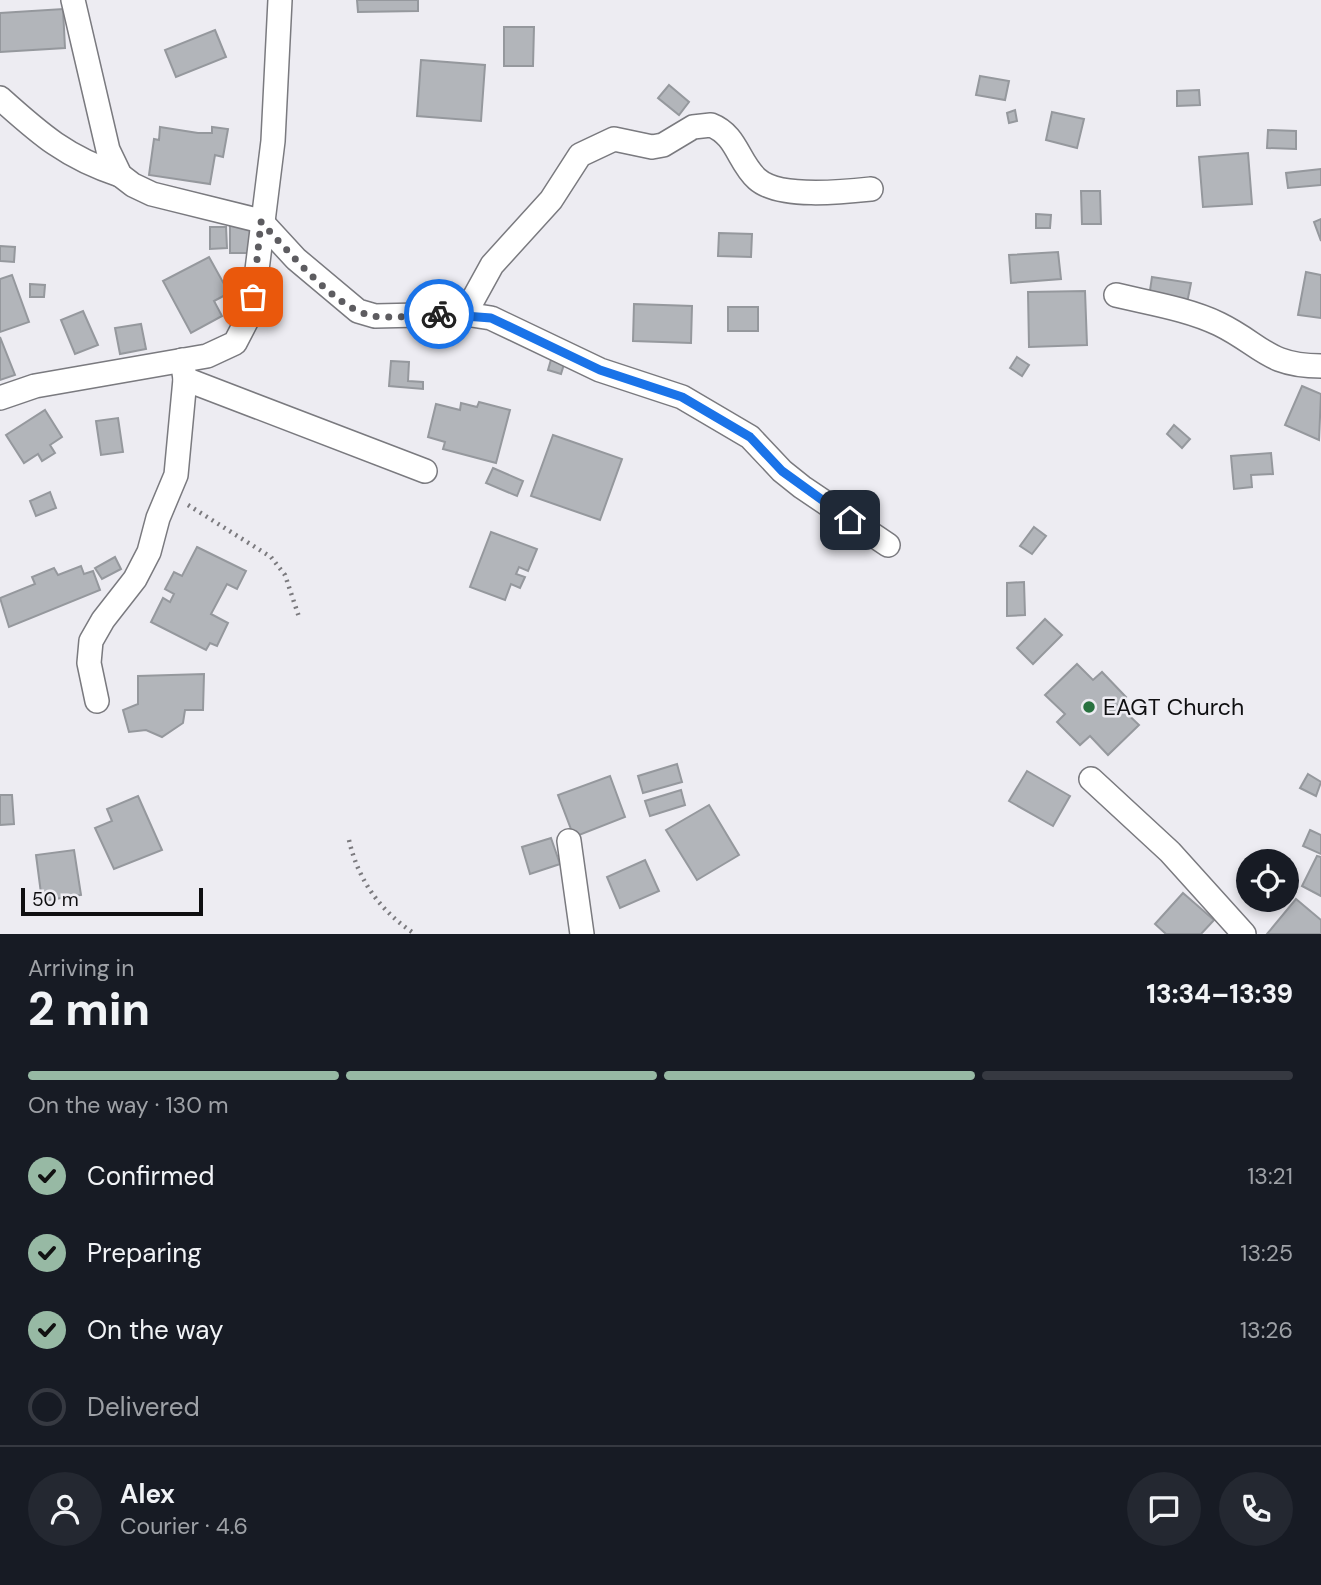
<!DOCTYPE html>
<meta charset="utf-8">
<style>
:root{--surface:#171b24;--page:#242831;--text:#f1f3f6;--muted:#9ea1a6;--line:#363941;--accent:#97b9a4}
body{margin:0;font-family:"DM Sans",sans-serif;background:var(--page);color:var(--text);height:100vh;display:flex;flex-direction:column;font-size:26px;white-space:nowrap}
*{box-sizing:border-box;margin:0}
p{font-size:23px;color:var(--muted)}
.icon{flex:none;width:38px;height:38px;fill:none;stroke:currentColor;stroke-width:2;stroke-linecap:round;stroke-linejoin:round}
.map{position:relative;height:934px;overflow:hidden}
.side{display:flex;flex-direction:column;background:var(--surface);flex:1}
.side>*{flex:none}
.buttons{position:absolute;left:1236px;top:849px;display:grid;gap:14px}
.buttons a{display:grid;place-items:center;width:63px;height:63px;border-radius:50%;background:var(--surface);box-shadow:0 4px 10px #0003;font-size:35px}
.scale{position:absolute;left:21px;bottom:18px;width:182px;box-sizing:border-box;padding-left:7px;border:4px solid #0f0f11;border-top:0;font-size:19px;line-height:24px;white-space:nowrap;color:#0f0f11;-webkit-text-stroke:5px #edecf2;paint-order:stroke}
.pin{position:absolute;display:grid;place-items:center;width:60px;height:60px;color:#fff;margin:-30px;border-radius:14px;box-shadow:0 4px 10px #0006}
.courier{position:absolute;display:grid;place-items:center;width:70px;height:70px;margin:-35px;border:5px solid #1a73e8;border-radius:50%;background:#fff;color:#222;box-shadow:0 2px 9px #0007}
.headline em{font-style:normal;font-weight:800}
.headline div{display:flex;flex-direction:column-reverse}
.headline{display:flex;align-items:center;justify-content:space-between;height:119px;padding:0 28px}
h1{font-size:46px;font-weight:800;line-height:52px}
.bar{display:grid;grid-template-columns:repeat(4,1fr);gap:10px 7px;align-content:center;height:84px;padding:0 28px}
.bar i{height:9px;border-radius:5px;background:var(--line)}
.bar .selected{background:var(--accent)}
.bar p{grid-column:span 4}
.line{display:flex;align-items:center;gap:18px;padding:0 28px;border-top:2px solid var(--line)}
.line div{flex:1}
.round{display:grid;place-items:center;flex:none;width:74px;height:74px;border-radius:37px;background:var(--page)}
ol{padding:0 28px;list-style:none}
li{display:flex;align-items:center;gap:21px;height:77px}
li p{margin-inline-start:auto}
li .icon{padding:7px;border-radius:50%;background:var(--accent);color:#111;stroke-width:4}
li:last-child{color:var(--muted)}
li i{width:38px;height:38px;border:4px solid var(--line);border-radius:50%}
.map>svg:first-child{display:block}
</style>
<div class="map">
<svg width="1321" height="934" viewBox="0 0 1321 934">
<rect width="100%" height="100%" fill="#edecf2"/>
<g fill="#b2b5ba" stroke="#95989d" stroke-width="2">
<polygon points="357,0 418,0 418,11 358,12"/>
<polygon points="63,9 65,48 0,52 0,13"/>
<polygon points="504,27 534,27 533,66 504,66"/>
<polygon points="215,30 226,57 176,77 165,50"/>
<polygon points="421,60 485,65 481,121 417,116"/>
<polygon points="980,76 1009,81 1005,100 976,95"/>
<polygon points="669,85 689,102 679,115 658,98"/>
<polygon points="1199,90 1200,105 1177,106 1177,91"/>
<polygon points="1015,110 1017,121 1009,123 1007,113"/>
<polygon points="1052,112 1084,119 1077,148 1046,140"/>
<polygon points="160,127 198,133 212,133 212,127 228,129 223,157 215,155 210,184 149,175 154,139 159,140"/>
<polygon points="1268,130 1296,131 1296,149 1267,148"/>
<polygon points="1248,153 1252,204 1203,207 1199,157"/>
<polygon points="1321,169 1321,185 1288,188 1286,173"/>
<polygon points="1081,191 1100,191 1101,224 1082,224"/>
<polygon points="1036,214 1051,215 1050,228 1036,228"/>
<polygon points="1321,219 1321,241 1314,222"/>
<rect x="230" y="225" width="26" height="28"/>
<polygon points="210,227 226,227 227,248 210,249"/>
<polygon points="719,233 752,234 751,257 718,256"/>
<polygon points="0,246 15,247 14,262 0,261"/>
<polygon points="1058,252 1061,279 1011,283 1009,255"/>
<polygon points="209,257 229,293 214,301 222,316 191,333 163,281"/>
<polygon points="1306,272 1321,275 1321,318 1298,315"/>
<polygon points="12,275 29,322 0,332 0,279"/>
<polygon points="1152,277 1191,283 1187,303 1149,297"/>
<polygon points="30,284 45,285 44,297 30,297"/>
<polygon points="1085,291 1087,345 1029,347 1028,292"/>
<polygon points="634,304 692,306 691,343 633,341"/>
<rect x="728" y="307" width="30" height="24"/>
<polygon points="83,311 98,345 75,354 61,320"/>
<polygon points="141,324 146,349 120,354 115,328"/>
<polygon points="0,337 15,375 0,380"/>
<polygon points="552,356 565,361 561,374 548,370"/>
<polygon points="1017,357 1029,365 1022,376 1010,368"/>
<polygon points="391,361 409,362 408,381 423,382 423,389 389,386"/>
<polygon points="1302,386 1321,394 1319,440 1285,425"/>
<polygon points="479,402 510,410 496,463 443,449 445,442 428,437 436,404 460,410 461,403 477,407"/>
<polygon points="45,410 62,437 50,445 55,453 42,461 38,454 24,463 6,435"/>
<polygon points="118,418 123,452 101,455 96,421"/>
<polygon points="1174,425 1190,439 1182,448 1167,434"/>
<polygon points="553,435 622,459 600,520 531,496"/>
<polygon points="1271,453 1273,474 1251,475 1252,487 1234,489 1231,456"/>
<polygon points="493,468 523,481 517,496 486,483"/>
<polygon points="50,492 56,508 36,516 30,501"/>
<polygon points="1034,527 1046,536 1032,554 1020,546"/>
<polygon points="491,532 537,549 528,571 519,567 516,574 525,577 520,588 511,584 505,600 470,587"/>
<polygon points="197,547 246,571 237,589 227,584 211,614 228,623 217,646 210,643 206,650 151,622 163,598 170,602 174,594 165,589 174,572 182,576"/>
<polygon points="115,557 121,569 102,579 95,568"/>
<polygon points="81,566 84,574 93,571 100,590 9,627 0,598 35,584 32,577 54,568 58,575"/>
<polygon points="1024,582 1025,615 1007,616 1007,583"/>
<polygon points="1045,619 1062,635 1033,664 1017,648"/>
<polygon points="1077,664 1093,680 1102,672 1126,697 1118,705 1139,725 1108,755 1090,736 1080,745 1057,722 1065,714 1045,695"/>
<polygon points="204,674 203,710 185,710 183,723 162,737 146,730 129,732 123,710 138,704 138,676"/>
<polygon points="677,764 682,782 643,793 638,776"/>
<polygon points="1027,771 1070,796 1053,826 1009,801"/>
<polygon points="1308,774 1321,782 1316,796 1300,788"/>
<polygon points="610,776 625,817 574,837 558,795"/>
<polygon points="681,790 685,805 650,816 645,801"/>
<polygon points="0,795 12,795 14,824 0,825"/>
<polygon points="138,796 162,850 114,869 95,828 112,821 107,809"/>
<polygon points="709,805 739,855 697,880 666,830"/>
<polygon points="1310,830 1321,835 1321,854 1303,846"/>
<polygon points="551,838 560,864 530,874 522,847"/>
<polygon points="74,850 81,895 42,901 36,855"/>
<polygon points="1317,856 1321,857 1321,896 1302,886"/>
<polygon points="645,860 659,891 620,908 607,877"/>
<polygon points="1183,893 1214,920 1201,934 1166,934 1155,924"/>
<polygon points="1296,899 1321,920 1321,934 1267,934"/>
</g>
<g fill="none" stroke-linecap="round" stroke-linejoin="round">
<defs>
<g id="minor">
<polyline points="73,0 108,150 120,175 133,185 152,194 261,221 296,259 358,311 375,316 465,314 491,318 600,370 682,397 750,437 782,471 802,487 888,545"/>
<path d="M0,98C40,134 67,158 120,175"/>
<path d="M1116,295C1149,303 1188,309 1219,324C1262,345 1267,366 1321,366"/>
<path d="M465,314L492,265L551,200L580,155L614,139L652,147L663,145L693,127L711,125C737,135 738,162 757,179C779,199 843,192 871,189"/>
<polyline points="185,379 425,471"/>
<polyline points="0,398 35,386 207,356 235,343 249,316 256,278 273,141 280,0"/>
<polyline points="97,701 89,663 91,641 103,620 135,579 149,552 158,518 176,475 185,379 182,360"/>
<polyline points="1091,779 1170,852 1244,934"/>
<polyline points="569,841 582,934"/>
</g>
</defs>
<use href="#minor" stroke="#7a7a7f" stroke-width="26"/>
<g stroke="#7b7a7e" stroke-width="4.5" stroke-dasharray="2 5" stroke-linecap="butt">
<polyline points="188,505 271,557 285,575 299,617"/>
<path d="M349,840C358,880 380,911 415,934"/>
</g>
<use href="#minor" stroke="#fff" stroke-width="23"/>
</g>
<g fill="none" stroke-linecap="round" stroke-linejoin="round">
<path stroke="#5d5c60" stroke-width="7" stroke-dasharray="0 12.6" d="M253,297L261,222C287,249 336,310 373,316C394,319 419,315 439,314"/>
<polyline stroke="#1a73e8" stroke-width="9" points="439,314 491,318 600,370 682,397 750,437 782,471 850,520"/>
</g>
<circle fill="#297240" stroke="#edecf2" stroke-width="2.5" cx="1089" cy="707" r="7"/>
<g text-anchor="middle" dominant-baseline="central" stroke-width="5" stroke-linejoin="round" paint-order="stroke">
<g font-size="23" fill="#0f0f11" stroke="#edecf2" text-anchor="start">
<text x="1103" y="707">EAGT Church</text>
</g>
</g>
</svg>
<div class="buttons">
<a><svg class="icon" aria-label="locate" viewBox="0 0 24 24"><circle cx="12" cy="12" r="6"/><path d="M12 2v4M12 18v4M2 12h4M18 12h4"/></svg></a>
</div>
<div class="scale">50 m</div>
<div class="pin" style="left:253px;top:297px;background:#ea580c"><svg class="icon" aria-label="bag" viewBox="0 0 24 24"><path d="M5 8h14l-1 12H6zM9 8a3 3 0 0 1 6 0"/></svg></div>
<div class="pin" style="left:850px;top:520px;background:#1f2937"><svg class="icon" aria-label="home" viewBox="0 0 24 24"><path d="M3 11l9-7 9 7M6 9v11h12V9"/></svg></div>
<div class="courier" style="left:439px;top:314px"><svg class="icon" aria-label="bike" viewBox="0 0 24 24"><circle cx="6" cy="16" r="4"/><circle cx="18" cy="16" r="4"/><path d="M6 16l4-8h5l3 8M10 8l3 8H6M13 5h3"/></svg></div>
</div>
<section class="side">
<div class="headline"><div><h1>2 min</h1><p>Arriving in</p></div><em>13:34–13:39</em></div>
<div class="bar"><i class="selected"></i><i class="selected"></i><i class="selected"></i><i></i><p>On the way · 130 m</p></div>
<ol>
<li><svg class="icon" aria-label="check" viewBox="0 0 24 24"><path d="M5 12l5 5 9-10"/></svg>Confirmed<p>13:21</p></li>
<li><svg class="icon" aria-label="check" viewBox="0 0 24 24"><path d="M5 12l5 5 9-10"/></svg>Preparing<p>13:25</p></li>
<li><svg class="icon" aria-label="check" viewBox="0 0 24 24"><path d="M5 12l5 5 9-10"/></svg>On the way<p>13:26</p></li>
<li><i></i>Delivered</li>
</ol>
<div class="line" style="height:126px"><a class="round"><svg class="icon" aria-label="person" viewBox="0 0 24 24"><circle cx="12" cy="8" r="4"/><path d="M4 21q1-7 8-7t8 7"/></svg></a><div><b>Alex</b><p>Courier · 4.6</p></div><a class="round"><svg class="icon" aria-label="chat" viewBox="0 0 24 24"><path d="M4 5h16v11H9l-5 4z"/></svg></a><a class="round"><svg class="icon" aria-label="phone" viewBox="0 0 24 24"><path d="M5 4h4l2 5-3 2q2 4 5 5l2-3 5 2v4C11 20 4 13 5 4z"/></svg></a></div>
</section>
